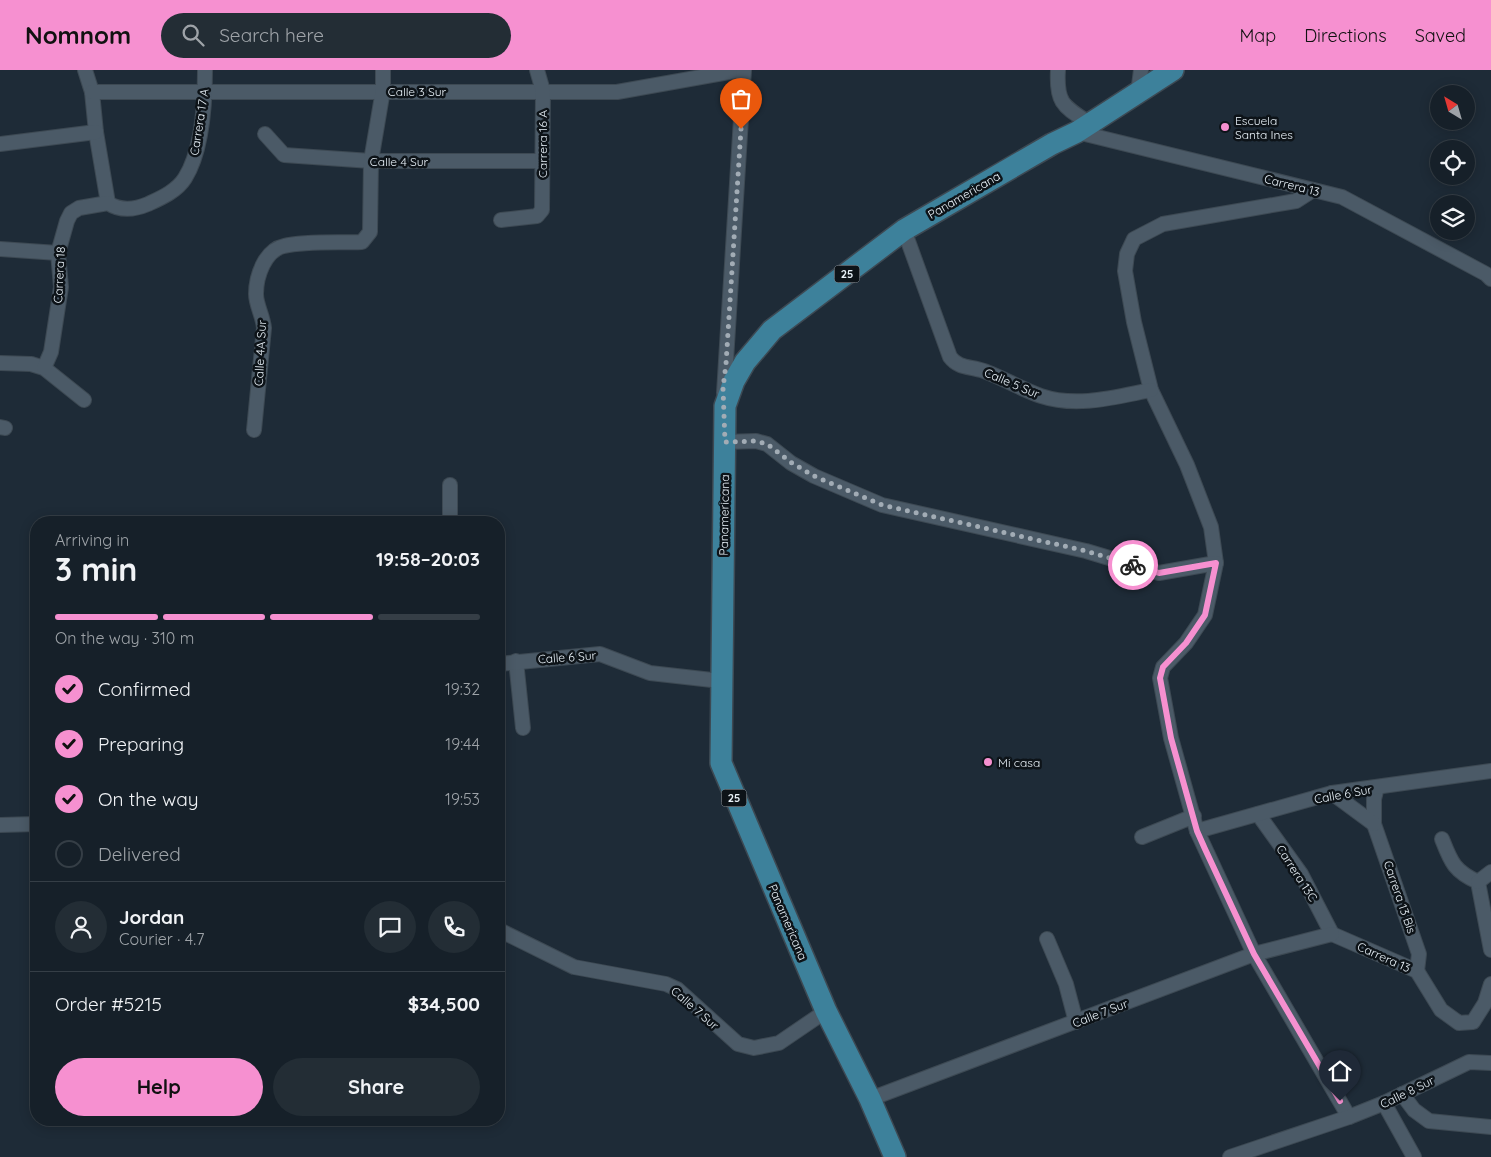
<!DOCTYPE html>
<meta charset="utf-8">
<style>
:root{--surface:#162029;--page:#232d35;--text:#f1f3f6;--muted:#9ea3a8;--line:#353e46;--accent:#f690d0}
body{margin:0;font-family:Quicksand,sans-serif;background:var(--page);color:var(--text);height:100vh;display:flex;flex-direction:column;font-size:19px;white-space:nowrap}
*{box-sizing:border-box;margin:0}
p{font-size:16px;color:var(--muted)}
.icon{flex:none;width:28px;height:28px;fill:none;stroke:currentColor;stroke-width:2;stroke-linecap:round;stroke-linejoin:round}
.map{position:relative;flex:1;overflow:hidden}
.details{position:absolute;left:30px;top:446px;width:475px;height:610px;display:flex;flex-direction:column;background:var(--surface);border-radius:20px;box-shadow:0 2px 12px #0003,0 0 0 1px var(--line)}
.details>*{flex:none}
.needle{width:32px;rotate:323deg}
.buttons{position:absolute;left:1430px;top:15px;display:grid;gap:10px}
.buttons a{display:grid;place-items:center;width:45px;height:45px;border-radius:50%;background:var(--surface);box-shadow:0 2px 12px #0003,0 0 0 1px var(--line);font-size:25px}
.pin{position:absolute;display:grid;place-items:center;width:42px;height:42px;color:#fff;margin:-51px -21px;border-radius:50% 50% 50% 0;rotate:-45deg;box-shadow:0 0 5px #0007}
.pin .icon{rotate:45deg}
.courier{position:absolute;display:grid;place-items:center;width:50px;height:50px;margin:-25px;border:4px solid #f690d0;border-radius:50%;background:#fff;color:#222;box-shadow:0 1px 6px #0007}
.summary em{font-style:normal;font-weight:800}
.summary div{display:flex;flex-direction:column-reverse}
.summary{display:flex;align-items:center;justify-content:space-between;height:85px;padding:0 25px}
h1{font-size:32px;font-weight:800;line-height:38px}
.bar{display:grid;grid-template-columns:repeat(4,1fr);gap:8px 5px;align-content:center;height:60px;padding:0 25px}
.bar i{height:6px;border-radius:4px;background:var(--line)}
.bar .active{background:var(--accent)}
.bar p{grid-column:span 4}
.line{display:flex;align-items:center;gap:12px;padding:0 25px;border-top:1px solid var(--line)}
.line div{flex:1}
.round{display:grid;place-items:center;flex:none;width:52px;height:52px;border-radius:26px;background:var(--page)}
ol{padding:0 25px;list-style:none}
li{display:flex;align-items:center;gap:15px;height:55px}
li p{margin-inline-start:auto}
li .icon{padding:5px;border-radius:50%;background:var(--accent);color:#111;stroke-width:4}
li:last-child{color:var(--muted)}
li i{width:28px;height:28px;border:2px solid var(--line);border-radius:50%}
.cta{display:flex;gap:10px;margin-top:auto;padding:10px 25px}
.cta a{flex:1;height:58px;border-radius:30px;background:var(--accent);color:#111;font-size:20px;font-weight:800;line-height:58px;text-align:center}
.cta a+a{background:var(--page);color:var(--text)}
header{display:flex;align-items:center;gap:30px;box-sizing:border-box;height:70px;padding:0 25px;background:var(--accent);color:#111}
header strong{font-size:24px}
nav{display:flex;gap:28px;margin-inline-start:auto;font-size:18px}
.search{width:350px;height:45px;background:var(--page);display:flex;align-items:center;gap:12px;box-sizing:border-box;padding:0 18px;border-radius:28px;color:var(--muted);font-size:19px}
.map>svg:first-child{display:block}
</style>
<header>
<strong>Nomnom</strong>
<div class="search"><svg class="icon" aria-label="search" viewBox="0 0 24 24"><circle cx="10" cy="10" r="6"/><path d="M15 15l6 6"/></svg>Search here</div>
<nav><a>Map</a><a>Directions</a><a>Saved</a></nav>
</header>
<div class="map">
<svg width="1491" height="1087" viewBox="0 0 1491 1087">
<rect width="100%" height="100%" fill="#1e2b37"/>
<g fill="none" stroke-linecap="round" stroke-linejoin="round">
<defs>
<g id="minor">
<polyline points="85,0 92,22 96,62 108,133"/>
<path d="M1058,0C1056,33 1063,36 1089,53"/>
<polyline points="92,22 617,22 740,0"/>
<polyline points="1138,23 1141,0"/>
<polyline points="1077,62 1342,127 1486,204 1491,209"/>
<polyline points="265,64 284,85 371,91 542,91"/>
<polyline points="0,74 96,62"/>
<polyline points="1313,120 1296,131 1163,154 1134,169 1127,184 1125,201 1134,252 1151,320 1187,395 1211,457 1216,493 1205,545 1186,573 1163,597 1160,608 1171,668 1197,761 1254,884 1349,1047"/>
<polyline points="501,150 537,146 542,140 543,21 537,0"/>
<path d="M904,160L950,287C959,299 971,296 984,301C1003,308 1021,319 1041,326C1077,338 1115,327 1151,320"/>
<polyline points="0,179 58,183"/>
<polyline points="0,293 31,294 44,298 84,330"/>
<path d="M44,298L51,282L61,217L58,183L67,151L71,143L79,138L108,133C120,141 134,140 148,134C161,128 177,121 185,108C202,81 205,32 205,0"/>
<polyline points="724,323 744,0"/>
<polyline points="0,357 5,358"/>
<path d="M254,360L264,258C263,246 256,235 256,224C256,206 265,180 284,176C305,171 339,173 362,172L370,162L371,91L383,20V0"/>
<polyline points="725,372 756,371 767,374 791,393 814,406 882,435 1086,481 1159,503 1216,493"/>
<polyline points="450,452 450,415"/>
<polyline points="516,591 523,658"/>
<polyline points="499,594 600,584 650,603 721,611"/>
<polyline points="1377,717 1374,729 1374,754 1419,884 1417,901"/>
<polyline points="1332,723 1374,754"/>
<polyline points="1258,744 1301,804 1332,864"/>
<polyline points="0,755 36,754"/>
<polyline points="1197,761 1332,723 1491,701"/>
<polyline points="1142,767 1194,746"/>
<path d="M1442,769C1451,792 1454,801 1478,812"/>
<polyline points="1478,812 1491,880"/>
<polyline points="1478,812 1491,802"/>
<polyline points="499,860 574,897 666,914 677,919 738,974 754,978 779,973 826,941"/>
<polyline points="1332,864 1417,901 1441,940 1459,953 1473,952 1485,933 1491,914"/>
<polyline points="1047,869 1066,914 1076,952"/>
<polyline points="1402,1024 1414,1040 1429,1051 1491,1057"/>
<polyline points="870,1029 1254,884 1332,864"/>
<polyline points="1384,1033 1414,1087"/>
<polyline points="1230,1087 1349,1047 1384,1033 1469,992 1491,993"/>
</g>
<polyline id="primary" points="895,1087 870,1029 826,941 721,693 725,336 734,311 745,292 772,260 904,160 1052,74 1077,62 1173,0"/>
</defs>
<use href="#minor" stroke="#3d4953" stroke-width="16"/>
<use href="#primary" stroke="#3d4953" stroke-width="24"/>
<use href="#minor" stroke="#4b5a67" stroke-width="14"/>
<use href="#primary" stroke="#3d819b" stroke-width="21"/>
</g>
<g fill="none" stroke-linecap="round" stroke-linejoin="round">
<polyline stroke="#a2acb5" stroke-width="5" stroke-dasharray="0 9" points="741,59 726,294 723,318 725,372 756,371 767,374 792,393 814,406 882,435 1086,481 1133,495"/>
<polyline stroke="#f690d0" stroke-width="6" points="1133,495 1159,503 1216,493 1205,545 1186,573 1163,597 1160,608 1171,668 1197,761 1205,779 1254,884 1340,1031"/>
</g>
<g fill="#f690d0" stroke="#0d1318" stroke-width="2">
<circle cx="1225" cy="57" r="5"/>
<circle cx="988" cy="692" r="5"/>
</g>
<g text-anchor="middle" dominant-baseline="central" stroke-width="5" stroke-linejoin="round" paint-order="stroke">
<g fill="#0d1318" stroke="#a7afb6" stroke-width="1">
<rect x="834.5" y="195.5" width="25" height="17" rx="4"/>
<rect x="721.5" y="719.5" width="25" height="17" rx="4"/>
</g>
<g font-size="11" font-weight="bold" fill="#e9f2f9">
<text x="847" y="204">25</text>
<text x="734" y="728">25</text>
</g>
<g font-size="12" fill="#e9f2f9" stroke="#0d1318">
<text x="417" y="21">Calle 3 Sur</text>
<text transform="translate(199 52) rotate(-81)">Carrera 17 A</text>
<text transform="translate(542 74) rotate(-90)">Carrera 16 A</text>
<text x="399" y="91">Calle 4 Sur</text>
<text transform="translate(1292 115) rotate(14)">Carrera 13</text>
<text transform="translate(964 125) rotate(-30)">Panamericana</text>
<text transform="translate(59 205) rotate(-87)">Carrera 18</text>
<text transform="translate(260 283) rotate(-87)">Calle 4A Sur</text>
<text transform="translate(1012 313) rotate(23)">Calle 5 Sur</text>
<text transform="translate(724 445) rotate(-89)">Panamericana</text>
<text transform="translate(567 587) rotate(-4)">Calle 6 Sur</text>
<text transform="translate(1343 724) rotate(-10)">Calle 6 Sur</text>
<text transform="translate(1297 803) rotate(57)">Carrera 13C</text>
<text transform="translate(1400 827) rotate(71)">Carrera 13 Bis</text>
<text transform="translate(788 852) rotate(67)">Panamericana</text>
<text transform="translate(1384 887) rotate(24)">Carrera 13</text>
<text transform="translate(695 938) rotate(41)">Calle 7 Sur</text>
<text transform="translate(1100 943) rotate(-21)">Calle 7 Sur</text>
<text transform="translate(1407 1022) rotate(-26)">Calle 8 Sur</text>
</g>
<g font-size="12" fill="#e9f2f9" stroke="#0d1318" text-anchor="start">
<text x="1235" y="50">Escuela<tspan x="1235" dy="14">Santa Ines</tspan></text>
<text x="998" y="692">Mi casa</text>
</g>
</g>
</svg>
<div class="buttons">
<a><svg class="needle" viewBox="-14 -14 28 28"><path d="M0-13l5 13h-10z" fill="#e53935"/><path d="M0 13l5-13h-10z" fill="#9ea3a8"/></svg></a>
<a><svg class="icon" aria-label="locate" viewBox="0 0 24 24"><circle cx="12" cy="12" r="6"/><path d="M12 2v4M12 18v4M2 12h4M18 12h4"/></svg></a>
<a><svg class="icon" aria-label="layers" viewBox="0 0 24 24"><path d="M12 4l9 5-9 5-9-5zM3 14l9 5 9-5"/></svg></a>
</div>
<div class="pin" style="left:741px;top:59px;background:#ea580c"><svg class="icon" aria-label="bag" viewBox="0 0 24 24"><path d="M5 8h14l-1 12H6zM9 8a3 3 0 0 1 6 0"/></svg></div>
<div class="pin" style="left:1340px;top:1031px;background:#1f2937"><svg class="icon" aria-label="home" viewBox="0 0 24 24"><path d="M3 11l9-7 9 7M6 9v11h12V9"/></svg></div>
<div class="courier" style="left:1133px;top:495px"><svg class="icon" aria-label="bike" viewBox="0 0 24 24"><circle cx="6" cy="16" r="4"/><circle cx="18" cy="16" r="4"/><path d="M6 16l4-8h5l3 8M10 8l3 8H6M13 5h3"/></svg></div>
<section class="details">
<div class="summary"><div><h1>3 min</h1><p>Arriving in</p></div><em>19:58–20:03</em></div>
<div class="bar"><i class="active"></i><i class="active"></i><i class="active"></i><i></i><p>On the way · 310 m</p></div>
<ol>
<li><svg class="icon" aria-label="check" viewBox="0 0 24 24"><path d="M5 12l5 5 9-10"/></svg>Confirmed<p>19:32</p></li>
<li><svg class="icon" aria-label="check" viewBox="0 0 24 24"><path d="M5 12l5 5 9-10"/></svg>Preparing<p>19:44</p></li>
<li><svg class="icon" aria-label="check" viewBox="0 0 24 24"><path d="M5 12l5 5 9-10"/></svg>On the way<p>19:53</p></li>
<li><i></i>Delivered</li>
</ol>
<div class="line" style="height:90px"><a class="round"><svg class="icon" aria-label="person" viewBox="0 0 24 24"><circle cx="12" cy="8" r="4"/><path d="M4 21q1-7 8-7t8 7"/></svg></a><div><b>Jordan</b><p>Courier · 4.7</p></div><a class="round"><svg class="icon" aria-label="chat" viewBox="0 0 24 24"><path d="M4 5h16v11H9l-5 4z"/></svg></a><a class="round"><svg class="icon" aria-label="phone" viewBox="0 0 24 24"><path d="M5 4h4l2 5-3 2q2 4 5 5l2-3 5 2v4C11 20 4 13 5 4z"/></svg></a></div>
<div class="line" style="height:65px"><div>Order #5215</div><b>$34,500</b></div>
<div class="cta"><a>Help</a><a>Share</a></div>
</section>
</div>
